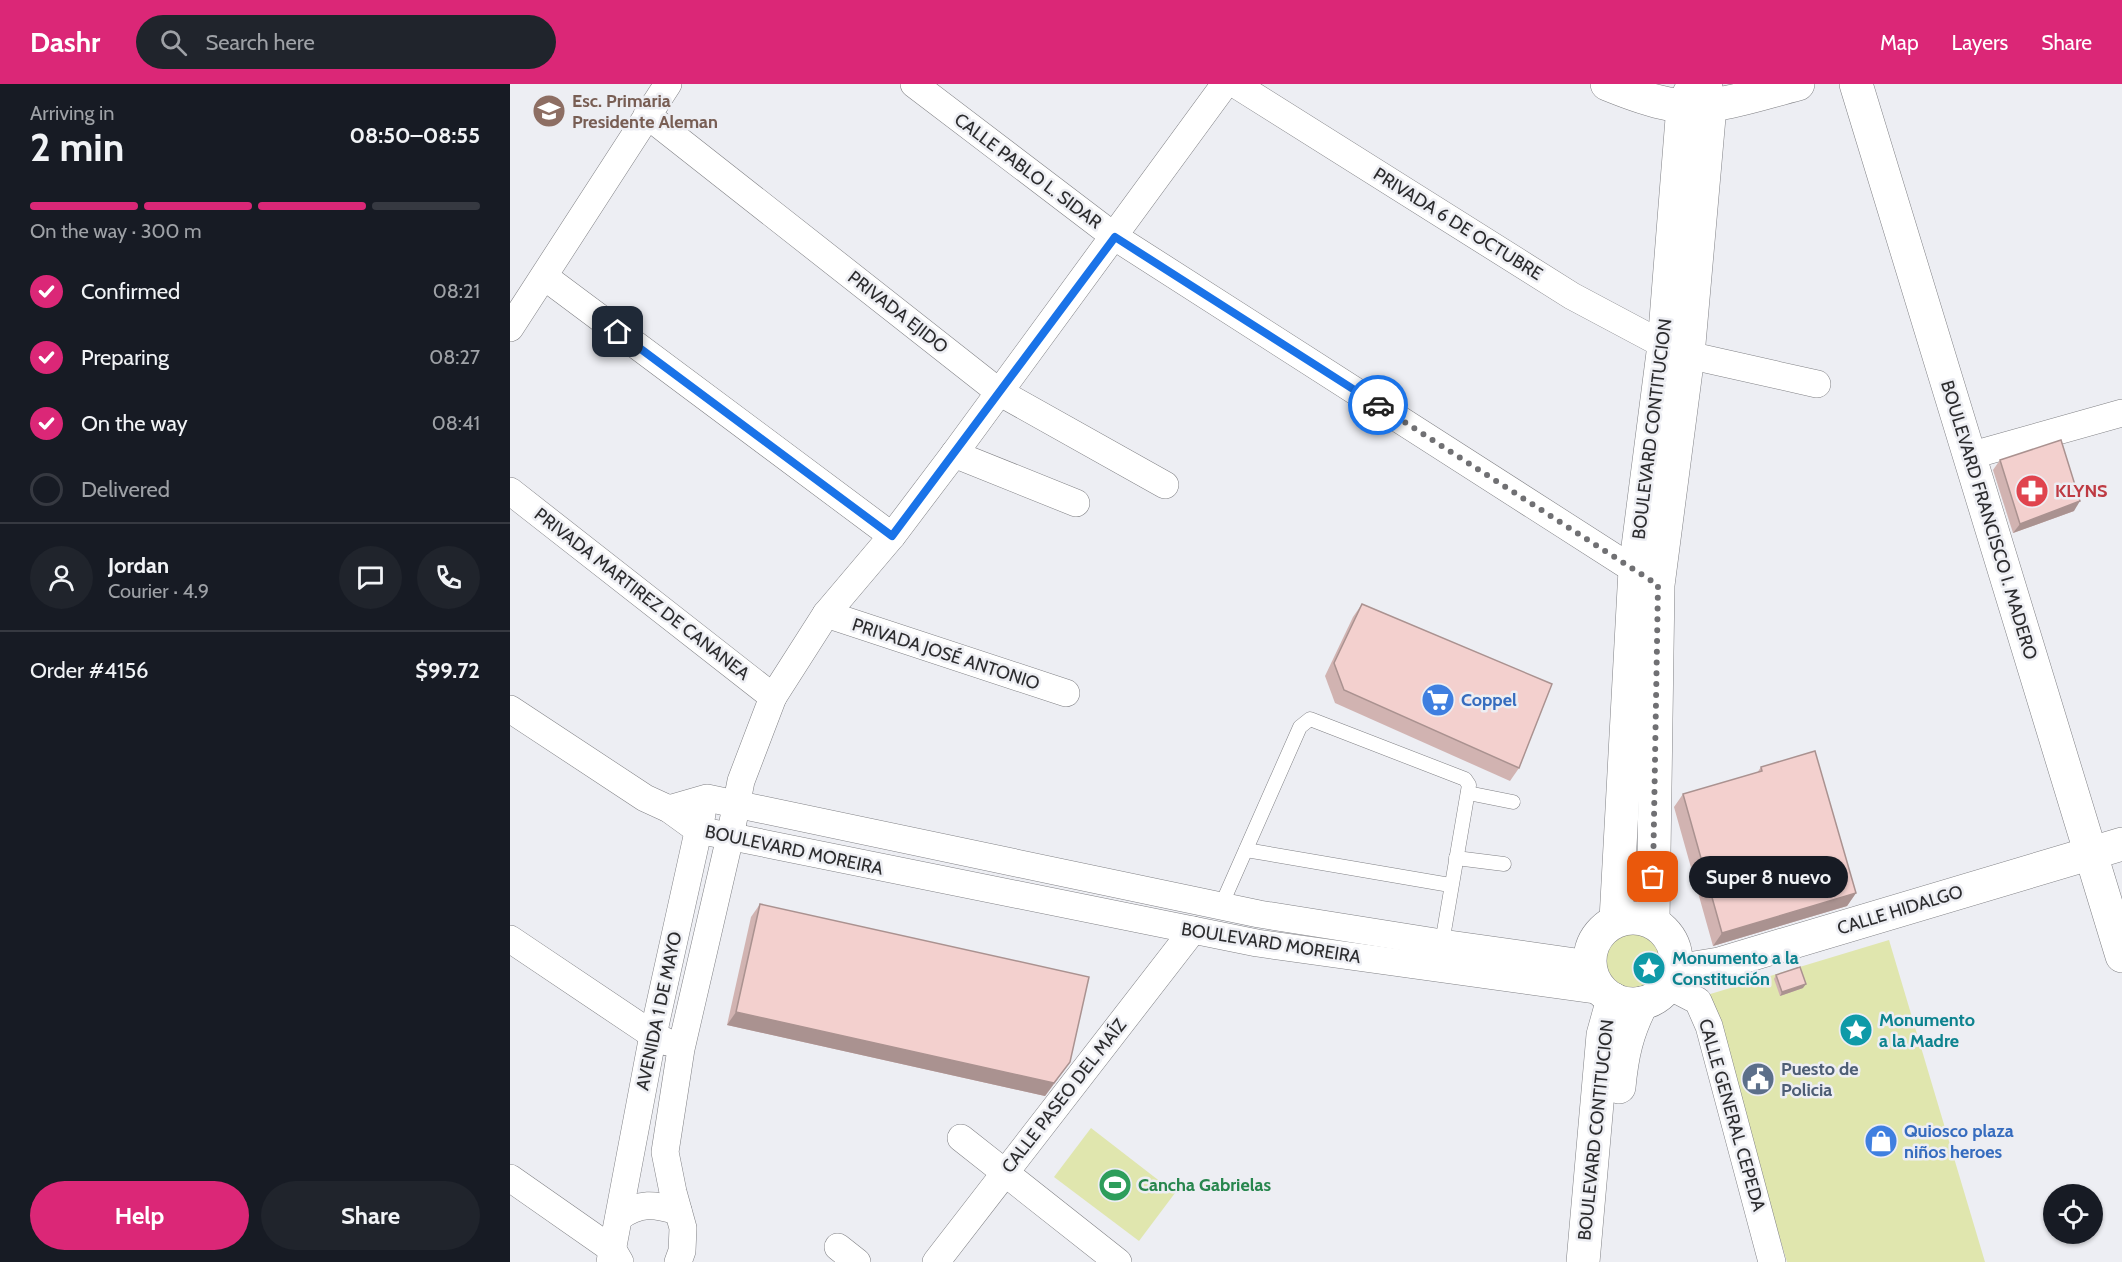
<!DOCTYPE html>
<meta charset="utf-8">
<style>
:root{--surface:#171b24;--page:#20242c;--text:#f1f3f6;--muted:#9ea1a6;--line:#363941;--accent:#db2777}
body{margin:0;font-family:Cabin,sans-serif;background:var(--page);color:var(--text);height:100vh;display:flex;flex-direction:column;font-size:22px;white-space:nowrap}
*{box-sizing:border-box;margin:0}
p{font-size:20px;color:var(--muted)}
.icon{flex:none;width:33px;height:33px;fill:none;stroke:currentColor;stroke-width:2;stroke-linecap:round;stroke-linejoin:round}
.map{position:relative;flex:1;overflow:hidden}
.panel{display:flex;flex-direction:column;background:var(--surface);width:510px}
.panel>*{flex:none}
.controls{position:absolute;left:1533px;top:1100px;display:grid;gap:12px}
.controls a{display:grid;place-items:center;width:60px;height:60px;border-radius:50%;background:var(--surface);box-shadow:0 2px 4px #0004;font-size:30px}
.pin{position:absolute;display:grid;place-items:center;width:51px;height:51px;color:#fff;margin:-26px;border-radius:12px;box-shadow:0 3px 9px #0006}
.courier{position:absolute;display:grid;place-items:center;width:60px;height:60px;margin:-30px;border:4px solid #1a73e8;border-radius:50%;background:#fff;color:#222;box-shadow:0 2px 8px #0007}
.bubble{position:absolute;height:42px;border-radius:21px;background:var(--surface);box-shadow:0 2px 4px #0004;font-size:20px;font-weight:700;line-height:42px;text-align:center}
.head em{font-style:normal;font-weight:700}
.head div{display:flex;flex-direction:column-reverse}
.head{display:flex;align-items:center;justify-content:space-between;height:102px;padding:0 30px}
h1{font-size:39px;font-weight:700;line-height:45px}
.bar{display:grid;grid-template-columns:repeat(4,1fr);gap:9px 6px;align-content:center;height:72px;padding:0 30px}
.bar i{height:8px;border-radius:4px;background:var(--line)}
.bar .current{background:var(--accent)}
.bar p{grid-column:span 4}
.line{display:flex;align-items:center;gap:15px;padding:0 30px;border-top:2px solid var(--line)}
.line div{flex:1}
.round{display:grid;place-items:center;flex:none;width:63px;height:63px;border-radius:32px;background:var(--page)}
ol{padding:0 30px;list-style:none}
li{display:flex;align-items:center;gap:18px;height:66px}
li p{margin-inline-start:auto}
li .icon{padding:6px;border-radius:50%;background:var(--accent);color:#fff;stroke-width:4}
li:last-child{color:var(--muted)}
li i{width:33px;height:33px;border:3px solid var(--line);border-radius:50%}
.cta{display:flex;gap:12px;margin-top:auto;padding:12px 30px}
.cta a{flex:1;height:69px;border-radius:36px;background:var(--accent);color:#fff;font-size:24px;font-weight:700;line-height:69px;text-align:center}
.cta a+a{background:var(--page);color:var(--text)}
header{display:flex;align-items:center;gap:36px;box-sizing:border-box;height:84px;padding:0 30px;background:var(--accent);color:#fff}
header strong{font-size:28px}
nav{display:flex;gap:33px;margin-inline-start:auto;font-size:21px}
.search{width:420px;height:54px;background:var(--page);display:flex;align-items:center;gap:15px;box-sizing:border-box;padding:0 21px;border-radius:33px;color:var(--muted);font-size:22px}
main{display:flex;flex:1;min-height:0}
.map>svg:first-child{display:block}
</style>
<header>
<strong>Dashr</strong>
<div class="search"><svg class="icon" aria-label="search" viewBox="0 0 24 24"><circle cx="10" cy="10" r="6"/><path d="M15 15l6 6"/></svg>Search here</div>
<nav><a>Map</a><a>Layers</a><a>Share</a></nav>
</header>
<main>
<section class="panel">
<div class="head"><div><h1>2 min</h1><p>Arriving in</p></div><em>08:50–08:55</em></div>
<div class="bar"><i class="current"></i><i class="current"></i><i class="current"></i><i></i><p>On the way · 300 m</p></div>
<ol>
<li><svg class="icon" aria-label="check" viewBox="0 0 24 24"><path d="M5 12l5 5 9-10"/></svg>Confirmed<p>08:21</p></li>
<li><svg class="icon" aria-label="check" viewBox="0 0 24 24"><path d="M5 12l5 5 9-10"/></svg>Preparing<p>08:27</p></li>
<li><svg class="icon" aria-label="check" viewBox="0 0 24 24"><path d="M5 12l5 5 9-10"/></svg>On the way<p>08:41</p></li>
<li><i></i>Delivered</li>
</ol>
<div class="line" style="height:108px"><a class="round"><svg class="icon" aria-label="person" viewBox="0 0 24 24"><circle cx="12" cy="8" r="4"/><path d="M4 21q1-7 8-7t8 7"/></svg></a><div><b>Jordan</b><p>Courier · 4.9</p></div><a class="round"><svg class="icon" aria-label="chat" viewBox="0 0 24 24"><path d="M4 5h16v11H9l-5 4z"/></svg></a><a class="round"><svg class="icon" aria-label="phone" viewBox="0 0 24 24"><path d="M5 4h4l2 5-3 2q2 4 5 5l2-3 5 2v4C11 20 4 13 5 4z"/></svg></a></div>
<div class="line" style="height:78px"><div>Order #4156</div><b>$99.72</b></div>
<div class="cta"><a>Help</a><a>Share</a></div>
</section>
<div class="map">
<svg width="1612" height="1178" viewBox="0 0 1612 1178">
<rect width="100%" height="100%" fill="#edeef3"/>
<g fill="#e0e6ae">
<circle cx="1126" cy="875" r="31"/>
<polygon points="1379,856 1475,1178 1277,1178 1197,911"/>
<polygon points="581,1044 665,1109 629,1157 544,1093"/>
</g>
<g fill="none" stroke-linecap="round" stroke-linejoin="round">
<defs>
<g id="service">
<polyline points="958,709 1003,718"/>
<polyline points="736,766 940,801"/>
<polyline points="946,774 994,780"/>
<polyline points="711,822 790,643 800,635 955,695 959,701 932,859"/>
</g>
<g id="minor">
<polyline points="404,0 605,153 1140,496"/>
<polyline points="725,0 1062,212 1154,261 1178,271 1307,300"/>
<polyline points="137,31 489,308 655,401"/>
<polyline points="35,193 382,452"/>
<polyline points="0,244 158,0"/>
<polyline points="444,370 566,419"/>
<polyline points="1459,372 1612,329"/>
<polyline points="0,407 263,613"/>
<polyline points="316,530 556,609"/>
<polyline points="0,625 135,714 159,725 188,746 747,859 1092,907"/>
<polyline points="159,725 197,714 749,830 932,859 1080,880"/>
<polyline points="0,855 143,951 157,958"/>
<polyline points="1159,902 1188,917 1199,942 1262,1178"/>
<polyline points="451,1054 608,1178"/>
<polyline points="0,1094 103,1166 110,1178"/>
<path d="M109,1133C130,1118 144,1120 168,1127"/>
<polyline points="328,1163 347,1178"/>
<polyline points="100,1178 143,951 192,730"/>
<polyline points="168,1178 172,1167 173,1144 163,1108 155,1068 171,965 220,753 231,697 263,613 316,530 382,452 444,370 715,0"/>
<polyline points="426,1178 683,846"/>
</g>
<g id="tertiary">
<circle cx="1123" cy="877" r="43"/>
<polyline points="1106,836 1125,486 1154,261 1173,22 1184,0"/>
<polyline points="1143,837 1148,501 1178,271 1200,22 1195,0"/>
<polyline points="1166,887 1209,880 1612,760"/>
<path d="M1109,1003C1112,971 1117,948 1132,919"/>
<polyline points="1073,1178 1093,951 1103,915"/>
</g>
<g id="secondary">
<path d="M1097,0C1129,13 1166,27 1202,21C1231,17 1260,7 1288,0"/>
<polyline points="1346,0 1612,872"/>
</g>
</defs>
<use href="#service" stroke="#808185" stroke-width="15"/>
<use href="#minor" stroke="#808185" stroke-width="28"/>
<use href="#tertiary" stroke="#808185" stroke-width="34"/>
<use href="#secondary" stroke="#808185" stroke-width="34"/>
<use href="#service" stroke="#fff" stroke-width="14"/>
<use href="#minor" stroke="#fff" stroke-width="27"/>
<use href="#tertiary" stroke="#fff" stroke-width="33"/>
<use href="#secondary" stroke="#fff" stroke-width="33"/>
</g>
<g fill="#d1b3b1">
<polygon points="1490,376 1564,427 1503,449 1483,386"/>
<polygon points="852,520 1009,684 1000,697 825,619 815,592 843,533"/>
<polygon points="1251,683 1346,809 1337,822 1203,862 1164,723 1173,710 1247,689"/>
<polygon points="250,820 560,978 535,1012 217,941 241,833"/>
<polygon points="1266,891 1293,904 1270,912 1264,895"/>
</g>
<g fill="#aa9290">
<polygon points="1570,417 1564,427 1503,449 1510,440"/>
<polygon points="1346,809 1337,822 1203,862 1212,849"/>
<polygon points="1296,900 1293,904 1270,912 1272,908"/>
<polygon points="226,928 560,978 535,1012 217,941"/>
</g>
<g fill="#f3d0ce" stroke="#aa9290" stroke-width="1.5">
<polygon points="1551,356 1570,417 1510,440 1490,376"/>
<polygon points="852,520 1042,600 1009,684 834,606 824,579"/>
<polygon points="1305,667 1346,809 1212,849 1173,710 1252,687 1251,683"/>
<polygon points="250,820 579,893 560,978 544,999 226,928"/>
<polygon points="1290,883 1296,900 1272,908 1266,891"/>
</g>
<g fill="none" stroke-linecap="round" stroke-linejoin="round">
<polyline stroke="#707073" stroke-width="6" stroke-dasharray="0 10.8" points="868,321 1148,501 1143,793"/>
<polyline stroke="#1a73e8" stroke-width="8" points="108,248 382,452 605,153 868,321"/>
</g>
<defs>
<symbol id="school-disc" viewBox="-11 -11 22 22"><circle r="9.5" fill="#8d6e63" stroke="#edeef3"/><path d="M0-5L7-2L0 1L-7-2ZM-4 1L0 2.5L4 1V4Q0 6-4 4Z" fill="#fff"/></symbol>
<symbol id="pharmacy-disc" viewBox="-11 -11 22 22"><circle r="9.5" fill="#e0444e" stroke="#edeef3"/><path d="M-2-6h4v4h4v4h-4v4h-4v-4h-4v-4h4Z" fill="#fff"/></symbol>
<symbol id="supermarket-disc" viewBox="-11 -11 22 22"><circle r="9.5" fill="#3f7fe0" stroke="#edeef3"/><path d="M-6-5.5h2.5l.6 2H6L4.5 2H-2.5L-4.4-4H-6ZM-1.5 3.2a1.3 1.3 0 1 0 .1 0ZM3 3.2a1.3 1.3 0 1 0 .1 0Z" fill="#fff"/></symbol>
<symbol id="sight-disc" viewBox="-11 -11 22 22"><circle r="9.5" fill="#0f9aa8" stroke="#edeef3"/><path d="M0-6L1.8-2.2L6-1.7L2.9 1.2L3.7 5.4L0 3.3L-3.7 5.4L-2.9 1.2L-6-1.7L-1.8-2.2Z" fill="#fff"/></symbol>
<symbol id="civic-disc" viewBox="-11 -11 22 22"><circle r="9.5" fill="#5c6f8a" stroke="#edeef3"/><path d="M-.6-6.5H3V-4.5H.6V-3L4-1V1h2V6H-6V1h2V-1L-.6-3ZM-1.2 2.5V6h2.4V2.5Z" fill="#fff"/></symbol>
<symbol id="shop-disc" viewBox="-11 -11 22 22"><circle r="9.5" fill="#3f7fe0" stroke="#edeef3"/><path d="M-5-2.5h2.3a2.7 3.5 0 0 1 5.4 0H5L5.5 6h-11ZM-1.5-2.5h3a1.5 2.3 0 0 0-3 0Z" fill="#fff"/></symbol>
<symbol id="stadium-disc" viewBox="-11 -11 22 22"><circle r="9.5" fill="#2e9e5b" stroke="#edeef3"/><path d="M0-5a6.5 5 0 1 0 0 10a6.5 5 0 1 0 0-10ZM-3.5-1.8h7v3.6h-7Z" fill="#fff"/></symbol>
</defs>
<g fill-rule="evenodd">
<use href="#school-disc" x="20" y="8" width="38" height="38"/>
<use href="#pharmacy-disc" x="1503" y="388" width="38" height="38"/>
<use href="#supermarket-disc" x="909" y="597" width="38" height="38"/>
<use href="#sight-disc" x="1120" y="865" width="38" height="38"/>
<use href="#sight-disc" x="1327" y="927" width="38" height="38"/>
<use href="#civic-disc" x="1229" y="976" width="38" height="38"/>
<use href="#shop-disc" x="1352" y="1038" width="38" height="38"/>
<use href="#stadium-disc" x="586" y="1082" width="38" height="38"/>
</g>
<g text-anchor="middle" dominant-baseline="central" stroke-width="5" stroke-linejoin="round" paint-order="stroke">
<g font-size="18" font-weight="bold" fill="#785e54" stroke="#edeef3" text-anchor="start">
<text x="62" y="17">Esc. Primaria<tspan x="62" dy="21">Presidente Aleman</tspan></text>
</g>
<g font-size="18" fill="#2c2c2e" stroke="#edeef3">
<text transform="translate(518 87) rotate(37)">CALLE PABLO L. SIDAR</text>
<text transform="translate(948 140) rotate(32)">PRIVADA 6 DE OCTUBRE</text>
<text transform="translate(388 228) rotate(38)">PRIVADA EJIDO</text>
<text transform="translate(1142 345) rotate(-83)">BOULEVARD CONTITUCION</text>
<text transform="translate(1479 436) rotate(73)">BOULEVARD FRANCISCO I. MADERO</text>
<text transform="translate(132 510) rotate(38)">PRIVADA MARTIREZ DE CANANEA</text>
<text transform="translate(436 570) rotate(18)">PRIVADA JOSÉ ANTONIO</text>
<text transform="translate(284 766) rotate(12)">BOULEVARD MOREIRA</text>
<text transform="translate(1390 826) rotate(-17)">CALLE HIDALGO</text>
<text transform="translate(761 859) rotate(9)">BOULEVARD MOREIRA</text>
<text transform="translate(149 927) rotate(-78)">AVENIDA 1 DE MAYO</text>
<text transform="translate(554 1012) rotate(-52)">CALLE PASEO DEL MAÍZ</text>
<text transform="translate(1222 1031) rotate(74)">CALLE GENERAL CEPEDA</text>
<text transform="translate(1086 1046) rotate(-84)">BOULEVARD CONTITUCION</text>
</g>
<g font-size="18" font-weight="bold" fill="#be3a42" stroke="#edeef3" text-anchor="start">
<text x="1545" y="407">KLYNS</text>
</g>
<g font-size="18" font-weight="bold" fill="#366cbe" stroke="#edeef3" text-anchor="start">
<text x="951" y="616">Coppel</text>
<text x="1394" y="1047">Quiosco plaza<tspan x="1394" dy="21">niños heroes</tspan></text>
</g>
<g font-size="18" font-weight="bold" fill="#0d838f" stroke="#edeef3" text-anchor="start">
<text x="1162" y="874">Monumento a la<tspan x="1162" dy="21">Constitución</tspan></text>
<text x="1369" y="936">Monumento<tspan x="1369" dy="21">a la Madre</tspan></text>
</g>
<g font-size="18" font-weight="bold" fill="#4e5e75" stroke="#edeef3" text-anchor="start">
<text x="1271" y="985">Puesto de<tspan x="1271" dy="21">Policia</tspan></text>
</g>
<g font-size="18" font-weight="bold" fill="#27864d" stroke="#edeef3" text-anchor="start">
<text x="628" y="1101">Cancha Gabrielas</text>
</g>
</g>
</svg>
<div class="controls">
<a><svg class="icon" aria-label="locate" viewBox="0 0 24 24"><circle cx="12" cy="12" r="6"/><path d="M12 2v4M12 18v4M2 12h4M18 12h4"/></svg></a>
</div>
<div class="pin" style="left:1143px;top:793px;background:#ea580c"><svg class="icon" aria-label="bag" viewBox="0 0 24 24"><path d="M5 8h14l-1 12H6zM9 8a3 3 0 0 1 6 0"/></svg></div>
<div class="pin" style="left:108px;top:248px;background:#1f2937"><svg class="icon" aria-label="home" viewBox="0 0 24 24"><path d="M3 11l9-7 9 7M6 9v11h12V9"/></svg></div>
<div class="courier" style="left:868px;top:321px"><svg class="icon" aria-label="car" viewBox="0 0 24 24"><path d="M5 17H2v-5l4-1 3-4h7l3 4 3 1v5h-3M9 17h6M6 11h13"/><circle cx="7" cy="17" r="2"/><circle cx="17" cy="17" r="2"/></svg></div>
<div class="bubble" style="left:1179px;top:772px;width:159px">Super 8 nuevo</div>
</div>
</main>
